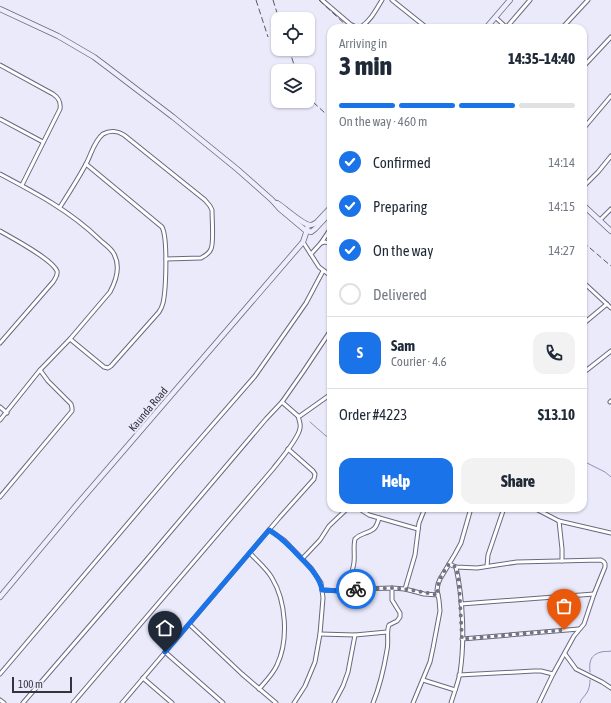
<!DOCTYPE html>
<meta charset="utf-8">
<style>
:root{--surface:#fff;--page:#f2f2f3;--text:#1f2937;--muted:#747a83;--line:#e0e1e3;--accent:#1a73e8}
body{margin:0;font-family:"Asap Condensed",sans-serif;background:var(--page);color:var(--text);height:100vh;display:flex;flex-direction:column;font-size:15px;white-space:nowrap}
*{box-sizing:border-box;margin:0}
p{font-size:13px;color:var(--muted)}
.icon{flex:none;width:22px;height:22px;fill:none;stroke:currentColor;stroke-width:2;stroke-linecap:round;stroke-linejoin:round}
.map{position:relative;flex:1;overflow:hidden}
.drawer{position:absolute;left:327px;top:24px;width:260px;height:488px;display:flex;flex-direction:column;background:var(--surface);border-radius:12px;box-shadow:0 1px 3px #0004}
.drawer>*{flex:none}
.controls{position:absolute;left:271px;top:12px;display:grid;gap:8px}
.controls a{display:grid;place-items:center;width:44px;height:44px;border-radius:8px;background:var(--surface);box-shadow:0 1px 3px #0004;font-size:20px}
.scale{position:absolute;left:12px;bottom:10px;width:60px;box-sizing:border-box;padding-left:4px;border:2px solid #34343e;border-top:0;font-size:11px;line-height:14px;white-space:nowrap;color:#34343e;-webkit-text-stroke:3px #ebeafb;paint-order:stroke}
.pin{position:absolute;display:grid;place-items:center;width:34px;height:34px;color:#fff;margin:-41px -17px;border-radius:50% 50% 50% 0;rotate:-45deg;box-shadow:0 0 4px #0007}
.pin .icon{rotate:45deg}
.courier{position:absolute;display:grid;place-items:center;width:40px;height:40px;margin:-20px;border:3px solid #1a73e8;border-radius:50%;background:#fff;color:#222;box-shadow:0 1px 5px #0007}
.head em{font-style:normal;font-weight:800}
.head div{display:flex;flex-direction:column-reverse}
.head{display:flex;align-items:center;justify-content:space-between;height:68px;padding:0 12px}
h1{font-size:26px;font-weight:800;line-height:30px}
.bar{display:grid;grid-template-columns:repeat(4,1fr);gap:6px 4px;align-content:center;height:48px;padding:0 12px}
.bar i{height:5px;border-radius:3px;background:var(--line)}
.bar .current{background:var(--accent)}
.bar p{grid-column:span 4}
.line{display:flex;align-items:center;gap:10px;padding:0 12px;border-top:1px solid var(--line)}
.line div{flex:1}
.round{display:grid;place-items:center;flex:none;width:42px;height:42px;border-radius:12px;background:var(--page)}
ol{padding:0 12px;list-style:none}
li{display:flex;align-items:center;gap:12px;height:44px}
li p{margin-inline-start:auto}
li .icon{padding:4px;border-radius:50%;background:var(--accent);color:#fff;stroke-width:4}
li:last-child{color:var(--muted)}
li i{width:22px;height:22px;border:2px solid var(--line);border-radius:50%}
.button{display:flex;gap:8px;margin-top:auto;padding:8px 12px}
.button a{flex:1;height:46px;border-radius:12px;background:var(--accent);color:#fff;font-size:16px;font-weight:800;line-height:46px;text-align:center}
.button a+a{background:var(--page);color:var(--text)}
.map>svg:first-child{display:block}
</style>
<div class="map">
<svg width="611" height="703" viewBox="0 0 611 703">
<rect width="100%" height="100%" fill="#ebeafb"/>
<g fill="none" stroke-linecap="round" stroke-linejoin="round">
<g stroke="#9290b7" stroke-width="1">
<polyline points="310,422 326,436 331,437"/>
<polyline points="583,461 605,472 611,477"/>
<path d="M590,672C589,662 590,655 601,652C605,651 608,652 611,651"/>
<path d="M580,703C581,699 584,697 586,694C589,690 590,685 590,680"/>
</g>
<defs>
<g id="street">
<polyline points="322,0 350,24 356,27 363,28"/>
<polyline points="392,0 427,28"/>
<polyline points="495,17 506,27"/>
<path d="M361,27C371,20 376,10 382,0"/>
<polyline points="506,28 530,0"/>
<polyline points="562,28 588,0"/>
<path d="M0,65L53,94C59,98 61,102 60,109L22,185"/>
<polyline points="583,67 611,37"/>
<polyline points="0,119 43,142"/>
<polyline points="583,129 611,96"/>
<path d="M0,174C36,193 70,211 99,239C104,244 111,248 114,254C121,267 116,281 110,292L70,339L40,370L0,420"/>
<polyline points="583,187 598,172 611,156"/>
<path d="M60,207C69,193 78,179 86,164C91,155 94,141 103,134C110,130 118,131 124,135L205,200L210,206L212,210C212,219 214,243 211,249C209,254 205,256 201,258L166,259"/>
<polyline points="600,220 611,209"/>
<path d="M0,231C12,238 52,259 57,271C58,275 55,279 53,282L0,343"/>
<polyline points="303,242 319,267 331,276"/>
<polyline points="321,243 331,228"/>
<polyline points="311,254 321,243 325,242 331,244"/>
<polyline points="583,282 611,308"/>
<polyline points="583,324 607,304"/>
<path d="M70,339L104,367L108,368L111,366L159,312C161,309 162,307 163,303C166,290 168,238 162,227L86,164"/>
<polyline points="583,373 611,351"/>
<polyline points="282,402 298,416 300,416 331,394"/>
<polyline points="610,402 611,401"/>
<polyline points="0,407 7,413"/>
<polyline points="0,497 72,411 72,408 71,404 48,381 40,370"/>
<polyline points="358,508 369,515 418,529"/>
<polyline points="534,508 559,521 611,533"/>
<polyline points="559,521 562,549 562,561"/>
<polyline points="269,530 284,540 311,568 321,583 322,590 323,598 320,634 315,662 305,686 294,703"/>
<path d="M250,553C257,561 267,569 272,578C286,601 289,640 277,665C273,674 266,681 259,689"/>
<polyline points="302,559 320,540 329,526 348,508"/>
<polyline points="449,564 456,567 477,568 517,562 601,560 604,562 605,564 605,567 594,594 584,624 574,636 553,674 539,703"/>
<polyline points="487,566 488,555 504,508"/>
<polyline points="405,589 415,555 419,523 425,508"/>
<polyline points="322,590 342,591 359,589 392,588 405,589 424,594 438,595"/>
<path d="M349,590C348,581 353,571 354,562C355,554 353,547 355,539C357,537 360,535 363,534C374,530 376,529 379,518"/>
<polyline points="461,604 594,594"/>
<polyline points="189,624 242,674 276,703"/>
<polyline points="320,634 355,635 387,632"/>
<polyline points="462,639 579,629"/>
<polyline points="165,652 223,703"/>
<polyline points="565,654 576,669 602,682 611,688"/>
<polyline points="0,674 175,468 255,376 306,303 323,271"/>
<polyline points="459,675 534,671 541,671 553,674"/>
<polyline points="143,678 172,703"/>
<polyline points="423,680 455,690"/>
<polyline points="0,700 4,703"/>
<polyline points="23,703 143,564 266,419 282,402 303,372 331,330"/>
<path d="M73,703L273,469C280,460 299,438 300,428C301,424 299,420 298,416"/>
<polyline points="122,703 280,517 314,479 315,474 313,471 288,449"/>
<polyline points="334,703 343,686 348,672 355,635"/>
<path d="M373,703C380,686 384,668 387,650C389,642 386,631 389,625L397,621L400,617V613L392,600V588"/>
<polyline points="413,703 430,662 433,648 440,611 439,600 437,590 438,584 440,579 455,554 461,543 471,508"/>
<path d="M451,703C454,693 458,683 460,673C465,640 463,600 456,567"/>
</g>
<g id="secondary">
<polyline points="0,9 58,36 94,57 106,66 173,117 237,169 272,200 280,209 305,230 311,232 315,229 331,212"/>
<polyline points="486,28 510,0"/>
<path d="M277,203C284,207 304,226 311,225C313,225 314,224 317,222L331,207"/>
<polyline points="583,205 611,231"/>
<polyline points="0,597 75,507 303,242 306,233 308,225"/>
</g>
</defs>
<use href="#street" stroke="#6a6880" stroke-width="5"/>
<use href="#secondary" stroke="#6a6880" stroke-width="6"/>
<use href="#street" stroke="#fff" stroke-width="3"/>
<use href="#secondary" stroke="#eeedfc" stroke-width="4.5"/>
<g stroke="#575762" stroke-width="1" stroke-dasharray="6 3" stroke-linecap="butt">
<polyline points="256,0 268,37"/>
<polyline points="273,0 279,19"/>
<polyline points="319,0 349,28"/>
<polyline points="289,49 296,71"/>
<polyline points="308,95 313,102 326,114"/>
<polyline points="583,242 611,266"/>
</g>
</g>
<g fill="none" stroke-linecap="round" stroke-linejoin="round">
<path stroke="#747480" stroke-width="4" stroke-dasharray="0 7.2" d="M356,589L392,588L405,589L438,595C436,583 442,574 449,564L456,567L459,582L462,639L564,630"/>
<path stroke="#1a73e8" stroke-width="5" d="M165,652L269,530C280,536 287,544 295,552C306,564 319,574 322,590L342,591L356,589"/>
</g>
<g text-anchor="middle" dominant-baseline="central" stroke-width="4" stroke-linejoin="round" paint-order="stroke">
<g font-size="11" fill="#34343e" stroke="#ebeafb">
<text transform="translate(148 409) rotate(-50)">Kaunda Road</text>
</g>
</g>
</svg>
<div class="controls">
<a><svg class="icon" aria-label="locate" viewBox="0 0 24 24"><circle cx="12" cy="12" r="6"/><path d="M12 2v4M12 18v4M2 12h4M18 12h4"/></svg></a>
<a><svg class="icon" aria-label="layers" viewBox="0 0 24 24"><path d="M12 4l9 5-9 5-9-5zM3 14l9 5 9-5"/></svg></a>
</div>
<div class="scale">100 m</div>
<div class="pin" style="left:564px;top:630px;background:#ea580c"><svg class="icon" aria-label="bag" viewBox="0 0 24 24"><path d="M5 8h14l-1 12H6zM9 8a3 3 0 0 1 6 0"/></svg></div>
<div class="pin" style="left:165px;top:652px;background:#1f2937"><svg class="icon" aria-label="home" viewBox="0 0 24 24"><path d="M3 11l9-7 9 7M6 9v11h12V9"/></svg></div>
<div class="courier" style="left:356px;top:589px"><svg class="icon" aria-label="bike" viewBox="0 0 24 24"><circle cx="6" cy="16" r="4"/><circle cx="18" cy="16" r="4"/><path d="M6 16l4-8h5l3 8M10 8l3 8H6M13 5h3"/></svg></div>
<section class="drawer">
<div class="head"><div><h1>3 min</h1><p>Arriving in</p></div><em>14:35–14:40</em></div>
<div class="bar"><i class="current"></i><i class="current"></i><i class="current"></i><i></i><p>On the way · 460 m</p></div>
<ol>
<li><svg class="icon" aria-label="check" viewBox="0 0 24 24"><path d="M5 12l5 5 9-10"/></svg>Confirmed<p>14:14</p></li>
<li><svg class="icon" aria-label="check" viewBox="0 0 24 24"><path d="M5 12l5 5 9-10"/></svg>Preparing<p>14:15</p></li>
<li><svg class="icon" aria-label="check" viewBox="0 0 24 24"><path d="M5 12l5 5 9-10"/></svg>On the way<p>14:27</p></li>
<li><i></i>Delivered</li>
</ol>
<div class="line" style="height:72px"><b class="round" style="background:var(--accent);color:#fff">S</b><div><b>Sam</b><p>Courier · 4.6</p></div><a class="round"><svg class="icon" aria-label="phone" viewBox="0 0 24 24"><path d="M5 4h4l2 5-3 2q2 4 5 5l2-3 5 2v4C11 20 4 13 5 4z"/></svg></a></div>
<div class="line" style="height:52px"><div>Order #4223</div><b>$13.10</b></div>
<div class="button"><a>Help</a><a>Share</a></div>
</section>
</div>
